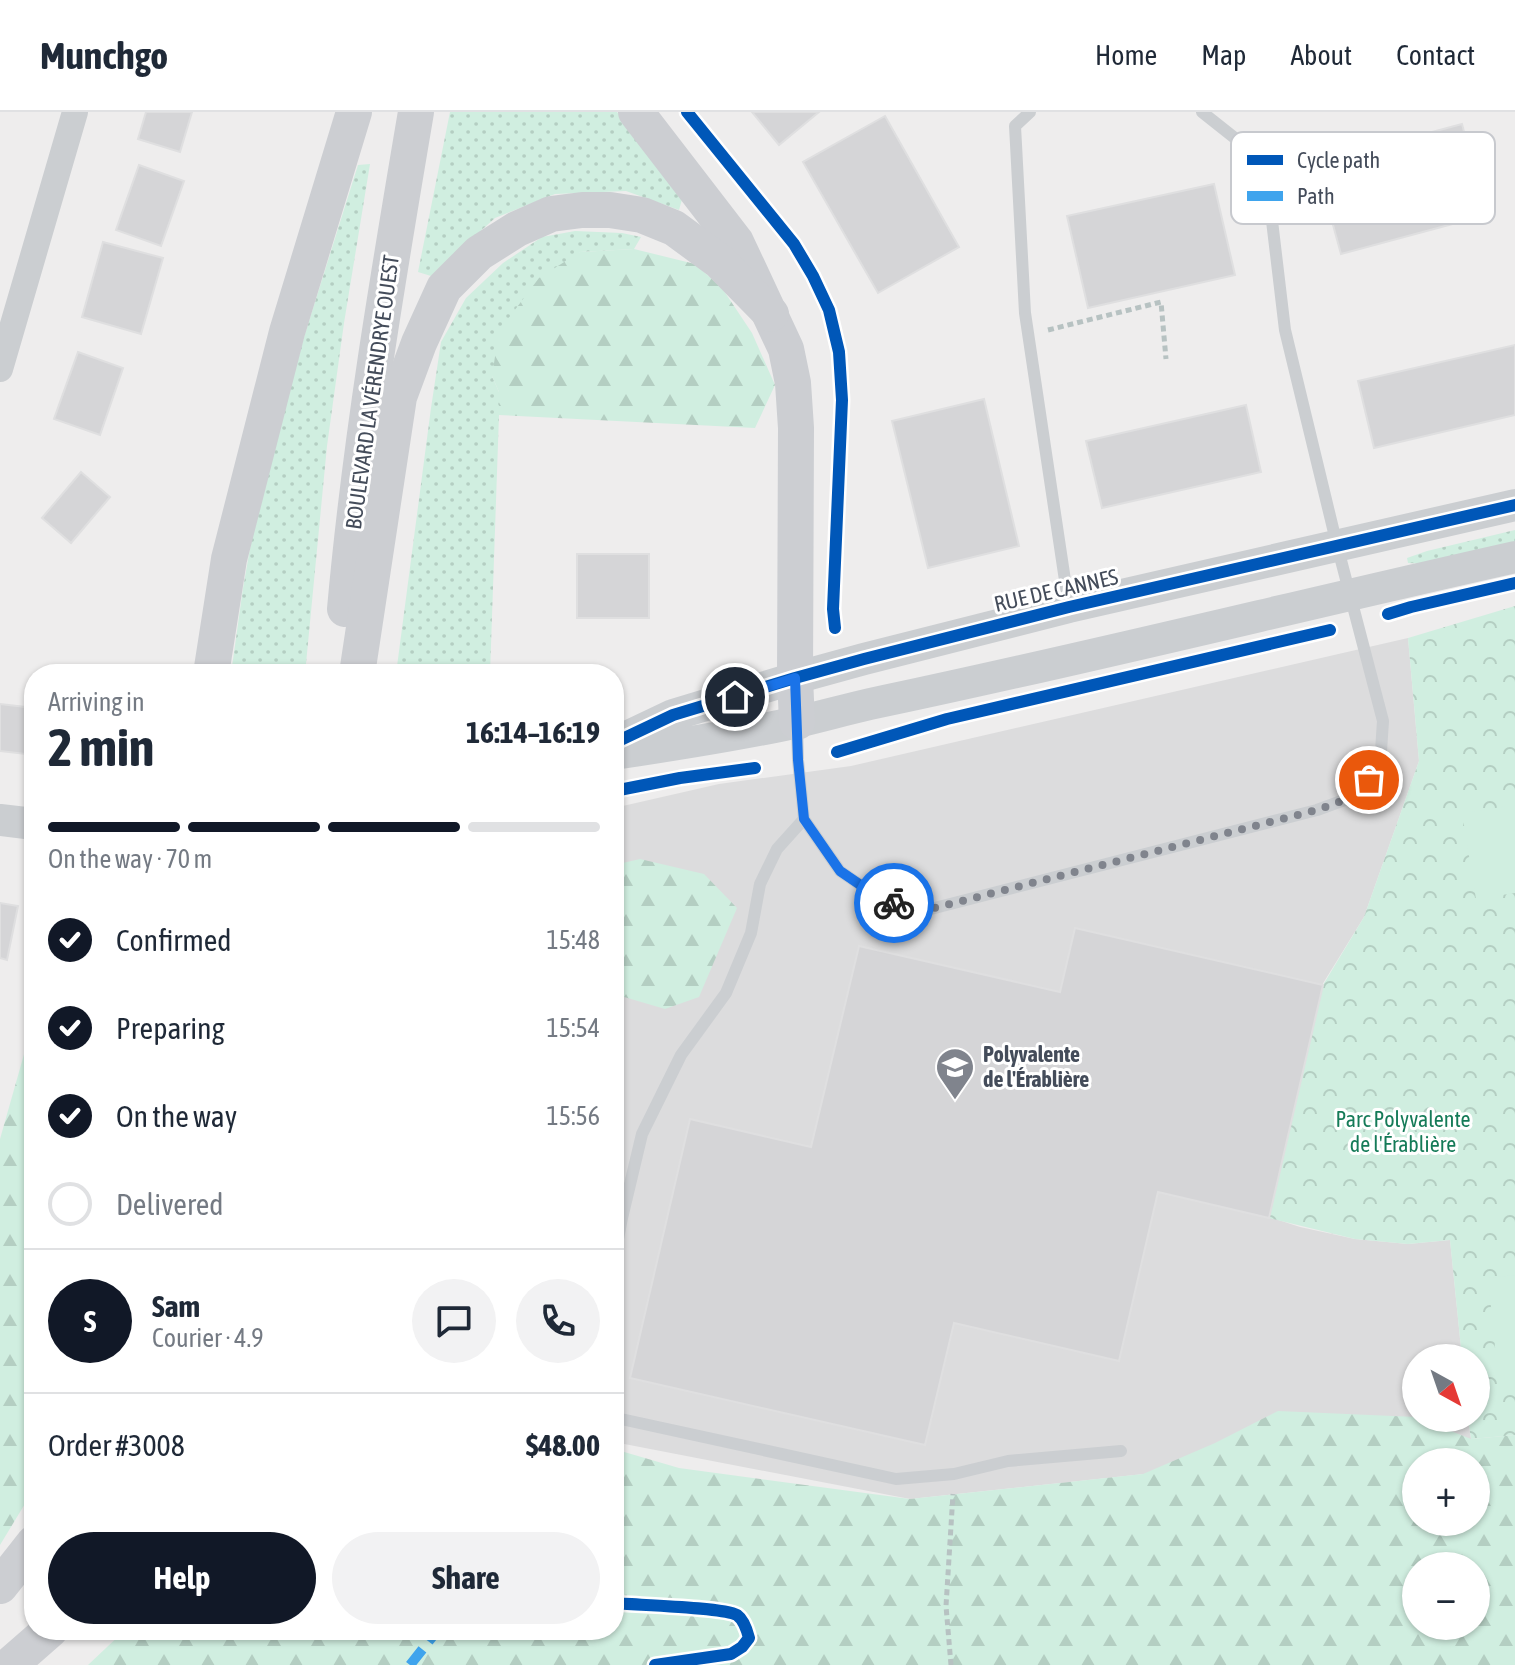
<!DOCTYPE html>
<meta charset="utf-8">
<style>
:root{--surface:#fff;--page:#f2f2f3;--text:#1f2937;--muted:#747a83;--line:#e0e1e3;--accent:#111827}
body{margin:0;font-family:"Asap Condensed",sans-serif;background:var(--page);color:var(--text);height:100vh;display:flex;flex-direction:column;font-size:30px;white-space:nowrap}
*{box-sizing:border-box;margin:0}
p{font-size:26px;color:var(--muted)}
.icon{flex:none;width:44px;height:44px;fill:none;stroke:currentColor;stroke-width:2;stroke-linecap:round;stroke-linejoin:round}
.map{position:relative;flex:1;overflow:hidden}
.sheet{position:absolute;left:24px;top:552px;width:600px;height:976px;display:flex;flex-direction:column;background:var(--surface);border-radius:32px;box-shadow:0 2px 6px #0004}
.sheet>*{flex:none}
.needle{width:52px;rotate:140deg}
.fabs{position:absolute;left:1402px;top:1232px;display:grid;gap:16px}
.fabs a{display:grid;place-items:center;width:88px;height:88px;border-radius:50%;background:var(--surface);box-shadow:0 2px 6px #0004;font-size:40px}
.pin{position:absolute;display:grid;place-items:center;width:68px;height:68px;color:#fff;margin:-34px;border:4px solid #fff;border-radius:50%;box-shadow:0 2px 8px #0007}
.courier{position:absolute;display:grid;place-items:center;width:80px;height:80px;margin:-40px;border:6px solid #1a73e8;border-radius:50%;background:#fff;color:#222;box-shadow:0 2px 10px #0007}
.headline em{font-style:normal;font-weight:700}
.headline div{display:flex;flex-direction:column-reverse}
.headline{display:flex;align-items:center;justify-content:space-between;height:136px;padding:0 24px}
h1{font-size:52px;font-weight:700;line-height:60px}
.bar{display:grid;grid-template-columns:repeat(4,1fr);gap:12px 8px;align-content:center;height:96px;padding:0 24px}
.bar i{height:10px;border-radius:6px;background:var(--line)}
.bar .active{background:var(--accent)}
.bar p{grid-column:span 4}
.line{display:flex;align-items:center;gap:20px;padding:0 24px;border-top:2px solid var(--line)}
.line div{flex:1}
.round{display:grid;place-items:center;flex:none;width:84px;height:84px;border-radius:42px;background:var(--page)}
ol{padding:0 24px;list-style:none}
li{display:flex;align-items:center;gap:24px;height:88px}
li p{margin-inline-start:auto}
li .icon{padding:8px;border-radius:50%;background:var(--accent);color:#fff;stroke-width:4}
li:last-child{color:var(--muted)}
li i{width:44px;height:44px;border:4px solid var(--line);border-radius:50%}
.button{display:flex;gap:16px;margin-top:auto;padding:16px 24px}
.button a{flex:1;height:92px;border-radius:48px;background:var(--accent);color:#fff;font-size:32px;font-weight:700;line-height:92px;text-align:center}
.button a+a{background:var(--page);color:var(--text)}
header{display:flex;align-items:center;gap:48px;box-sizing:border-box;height:112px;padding:0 40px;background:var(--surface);border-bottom:2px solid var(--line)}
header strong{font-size:38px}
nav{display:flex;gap:44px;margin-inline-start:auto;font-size:28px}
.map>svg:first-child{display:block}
</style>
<header>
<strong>Munchgo</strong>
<nav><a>Home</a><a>Map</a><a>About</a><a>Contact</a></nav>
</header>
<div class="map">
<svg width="1515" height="1553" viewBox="0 0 1515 1553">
<defs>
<pattern id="grass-dots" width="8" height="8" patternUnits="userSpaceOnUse" patternTransform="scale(2)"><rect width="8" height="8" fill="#d0eee0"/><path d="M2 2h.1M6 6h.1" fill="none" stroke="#b4cec2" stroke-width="1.8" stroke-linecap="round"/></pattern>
<pattern id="forest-firs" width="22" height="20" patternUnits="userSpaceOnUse" patternTransform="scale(2)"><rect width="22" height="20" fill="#d0eee0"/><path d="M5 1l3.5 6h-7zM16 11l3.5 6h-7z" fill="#b4cec2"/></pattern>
<pattern id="park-crowns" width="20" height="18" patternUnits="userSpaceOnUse" patternTransform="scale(2)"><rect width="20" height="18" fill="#d0eee0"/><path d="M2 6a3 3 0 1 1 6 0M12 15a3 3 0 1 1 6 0" fill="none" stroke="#b4cec2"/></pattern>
</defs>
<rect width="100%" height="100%" fill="#eeeded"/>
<polygon fill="#dcdcdd" points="1408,526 1419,649 1364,805 1322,873 1269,1105 1300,1115 1355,1127 1408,1132 1450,1128 1462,1246 1416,1246 1416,1306 1468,1306 1471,1327 910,1387 614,1330 614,696 719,672 851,654"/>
<g fill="url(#grass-dots)">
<polygon points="450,0 617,0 683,84 679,98 626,79 555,82 495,106 431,164 418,160"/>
<polygon points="370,52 344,211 327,334 305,562 231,562 243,476 257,397 304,225 358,53"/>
<polygon points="575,119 622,121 641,125 634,137 580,140 492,264 499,280 499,303 490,562 396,562 431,296 441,230 466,186 503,151 542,125"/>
<polygon points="1515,418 1515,434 1428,452 1408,451 1407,446 1427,439"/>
</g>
<g fill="url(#forest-firs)" fill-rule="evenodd">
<polygon points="634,137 695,152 722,176 752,221 775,273 755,316 499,303 499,280 492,264 499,219 539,166 580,140"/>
<polygon points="640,747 704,762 737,796 699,885 665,897 614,882 614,753"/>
<polygon points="34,907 34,1377 0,1433 0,1027"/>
<path d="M1278,1299L1416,1305L1471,1327L1515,1323V1553H88L125,1518H614V1337L679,1356L910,1387L1143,1362L1215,1331ZM1416,1350H1476V1410H1416ZM1416,1454H1476V1514H1416Z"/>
</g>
<polygon fill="url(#park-crowns)" points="1515,494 1515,1323 1471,1327 1468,1306 1476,1306 1476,1246 1462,1246 1450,1128 1408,1132 1355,1127 1269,1106 1323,873 1364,805 1419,649 1408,526"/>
<g fill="#d0eee0">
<polygon points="1515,693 1515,781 1476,787 1462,701"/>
<polygon points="1515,1163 1515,1272 1499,1274 1488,1166"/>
</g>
<g fill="#d5d5d7" stroke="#dfdfe0" stroke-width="2">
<polygon points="146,0 192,0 180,40 138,27"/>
<polygon points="752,0 819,0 779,33"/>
<polygon points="885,4 959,135 878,181 803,50"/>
<polygon points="1462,12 1486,103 1341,142 1316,51"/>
<polygon points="139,53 184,69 161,134 116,118"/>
<polygon points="1214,72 1235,163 1088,196 1067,104"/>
<polygon points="103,130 163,146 141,222 82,205"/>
<polygon points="1515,233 1515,303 1374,336 1358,269"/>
<polygon points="78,240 123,256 100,323 54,307"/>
<polygon points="984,287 1019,434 928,456 892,309"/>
<polygon points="1246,293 1261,360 1102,396 1086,329"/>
<polygon points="81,360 110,385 71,431 42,406"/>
<rect x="577" y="442" width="72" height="64"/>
<polygon points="0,592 34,596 34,643 0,639"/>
<polygon points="0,791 18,794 7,848 0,846"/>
<polygon points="1075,816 1323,873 1269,1106 1158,1080 1119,1249 954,1211 925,1333 630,1266 690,1007 811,1035 859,834 1060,880"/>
</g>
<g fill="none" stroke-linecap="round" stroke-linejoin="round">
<g stroke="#b7c2c2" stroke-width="5" stroke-dasharray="6 4" stroke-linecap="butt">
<polyline points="1048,218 1161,190 1166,247"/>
<polyline points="951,1553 946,1494 953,1382"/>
</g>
<g stroke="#cbced1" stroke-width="12">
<polyline points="1030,0 1015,14 1025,201 1069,495"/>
<polyline points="797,613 798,648 804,707 840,759 881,787 919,800 1317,698 1358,683 1380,654 1383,609 1337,433 1285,218 1265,50 1202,0"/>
<polyline points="614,1148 622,1106 642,1022 681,943 726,881 751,821 760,772 777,737 804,707"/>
<polyline points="614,1303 621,1307 896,1367 954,1362 1008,1349 1121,1339"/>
</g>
<polyline stroke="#cbced1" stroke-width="26" points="0,257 75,0"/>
<g stroke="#cbced1" stroke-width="32">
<polyline points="614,631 673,603 795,566 864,547 1069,495 1515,393"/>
<path d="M614,642C674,633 734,624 793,611C819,605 844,598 870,592C1086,547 1300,493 1515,445"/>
<polyline points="0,708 34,712"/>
</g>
<g stroke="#ccced2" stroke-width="36">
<polyline points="636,0 736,130 786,237 793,271 796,316 795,566 797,610"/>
<path d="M345,497C360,330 388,165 416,0"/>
<polyline points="211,562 229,447 287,220 354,0"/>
<polyline points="357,562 399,285 419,231 444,176 479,141 517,117 551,102 582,98 610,98 642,103 674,116 719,149 771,202"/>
<polyline points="0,1474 34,1431"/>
<polyline points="10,1553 50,1518"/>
</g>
<polyline stroke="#3fa4ed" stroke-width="10" stroke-dasharray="20 10" stroke-linecap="butt" points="410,1553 433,1524 434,1518"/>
<defs>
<g id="cycleway">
<polyline points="687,0 794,132 813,164 829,198 839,240 842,288 833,497 835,516"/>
<polyline points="1388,502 1411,495 1515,471"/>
<polyline points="614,631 673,603 795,566 864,547 1069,495 1515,393"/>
<polyline points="837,640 947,607 1330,518"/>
<polyline points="614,679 680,666 755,656"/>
<path d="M614,1491C636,1493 723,1495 737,1503C744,1508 747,1518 749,1526L742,1535L731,1542L655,1553"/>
</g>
</defs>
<use href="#cycleway" stroke="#fff" stroke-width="17"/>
<use href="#cycleway" stroke="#0057b8" stroke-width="12"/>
</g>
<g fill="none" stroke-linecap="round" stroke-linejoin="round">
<polyline stroke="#80848d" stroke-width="8" stroke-dasharray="0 14.4" points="894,791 919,800 1317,698 1358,683 1369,668"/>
<polyline stroke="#1a73e8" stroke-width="10" points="735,585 795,566 798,648 804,707 840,759 881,787 894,791"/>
</g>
<defs>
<symbol id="school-pin" viewBox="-11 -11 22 30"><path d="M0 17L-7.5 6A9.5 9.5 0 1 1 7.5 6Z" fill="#80848d" stroke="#fff"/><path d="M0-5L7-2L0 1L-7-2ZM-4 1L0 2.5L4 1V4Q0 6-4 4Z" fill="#fff"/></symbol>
</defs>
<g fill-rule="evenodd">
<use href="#school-pin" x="933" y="933" width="44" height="60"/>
</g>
<g text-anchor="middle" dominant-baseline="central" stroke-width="6" stroke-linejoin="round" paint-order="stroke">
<g font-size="22" fill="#444c5a" stroke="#fff">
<text transform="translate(372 280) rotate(-82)">BOULEVARD LA VÉRENDRYE OUEST</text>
<text transform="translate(1056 478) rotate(-13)">RUE DE CANNES</text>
</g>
<g font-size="22" font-weight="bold" fill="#444c5a" stroke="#fff" text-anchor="start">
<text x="983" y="942">Polyvalente<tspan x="983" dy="25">de l'Érablière</tspan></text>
</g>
<g font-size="22" fill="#157b58" stroke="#fff">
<text x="1403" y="1007">Parc Polyvalente<tspan x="1403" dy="25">de l'Érablière</tspan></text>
</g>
</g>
<rect x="1231" y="20" width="264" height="92" rx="12" fill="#fff" stroke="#c7c9ce" stroke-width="2"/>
<rect x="1247" y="43" width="36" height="10" fill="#0057b8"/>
<rect x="1247" y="79" width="36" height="10" fill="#3fa4ed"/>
<g font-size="22" fill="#444c5a">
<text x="1297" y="56">Cycle path</text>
<text x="1297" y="92">Path</text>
</g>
</svg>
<div class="fabs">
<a><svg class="needle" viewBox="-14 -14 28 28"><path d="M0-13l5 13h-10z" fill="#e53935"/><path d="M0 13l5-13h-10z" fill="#747a83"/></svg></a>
<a>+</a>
<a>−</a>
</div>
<div class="pin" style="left:1369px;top:668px;background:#ea580c"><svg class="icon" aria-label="bag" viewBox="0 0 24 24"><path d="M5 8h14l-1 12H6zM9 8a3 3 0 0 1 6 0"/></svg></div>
<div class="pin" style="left:735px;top:585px;background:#1f2937"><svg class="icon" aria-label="home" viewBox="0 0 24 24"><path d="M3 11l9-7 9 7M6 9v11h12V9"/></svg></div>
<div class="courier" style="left:894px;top:791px"><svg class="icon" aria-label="bike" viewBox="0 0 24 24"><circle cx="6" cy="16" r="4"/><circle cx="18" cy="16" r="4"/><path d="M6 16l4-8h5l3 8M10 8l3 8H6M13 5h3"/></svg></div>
<section class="sheet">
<div class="headline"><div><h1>2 min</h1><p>Arriving in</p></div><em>16:14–16:19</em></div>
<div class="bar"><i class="active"></i><i class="active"></i><i class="active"></i><i></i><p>On the way · 70 m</p></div>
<ol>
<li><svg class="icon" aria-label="check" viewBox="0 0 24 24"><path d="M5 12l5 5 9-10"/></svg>Confirmed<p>15:48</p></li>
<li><svg class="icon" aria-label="check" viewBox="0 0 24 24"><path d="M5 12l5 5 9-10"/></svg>Preparing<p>15:54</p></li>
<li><svg class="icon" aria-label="check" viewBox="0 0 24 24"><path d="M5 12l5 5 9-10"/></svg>On the way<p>15:56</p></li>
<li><i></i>Delivered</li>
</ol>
<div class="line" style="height:144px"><b class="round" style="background:var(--accent);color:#fff">S</b><div><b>Sam</b><p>Courier · 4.9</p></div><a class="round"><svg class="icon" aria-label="chat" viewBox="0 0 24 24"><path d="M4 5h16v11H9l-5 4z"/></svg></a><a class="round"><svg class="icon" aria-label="phone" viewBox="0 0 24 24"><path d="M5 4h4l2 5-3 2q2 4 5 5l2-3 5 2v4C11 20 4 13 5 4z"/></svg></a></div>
<div class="line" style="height:104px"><div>Order #3008</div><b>$48.00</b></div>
<div class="button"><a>Help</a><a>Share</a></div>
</section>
</div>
